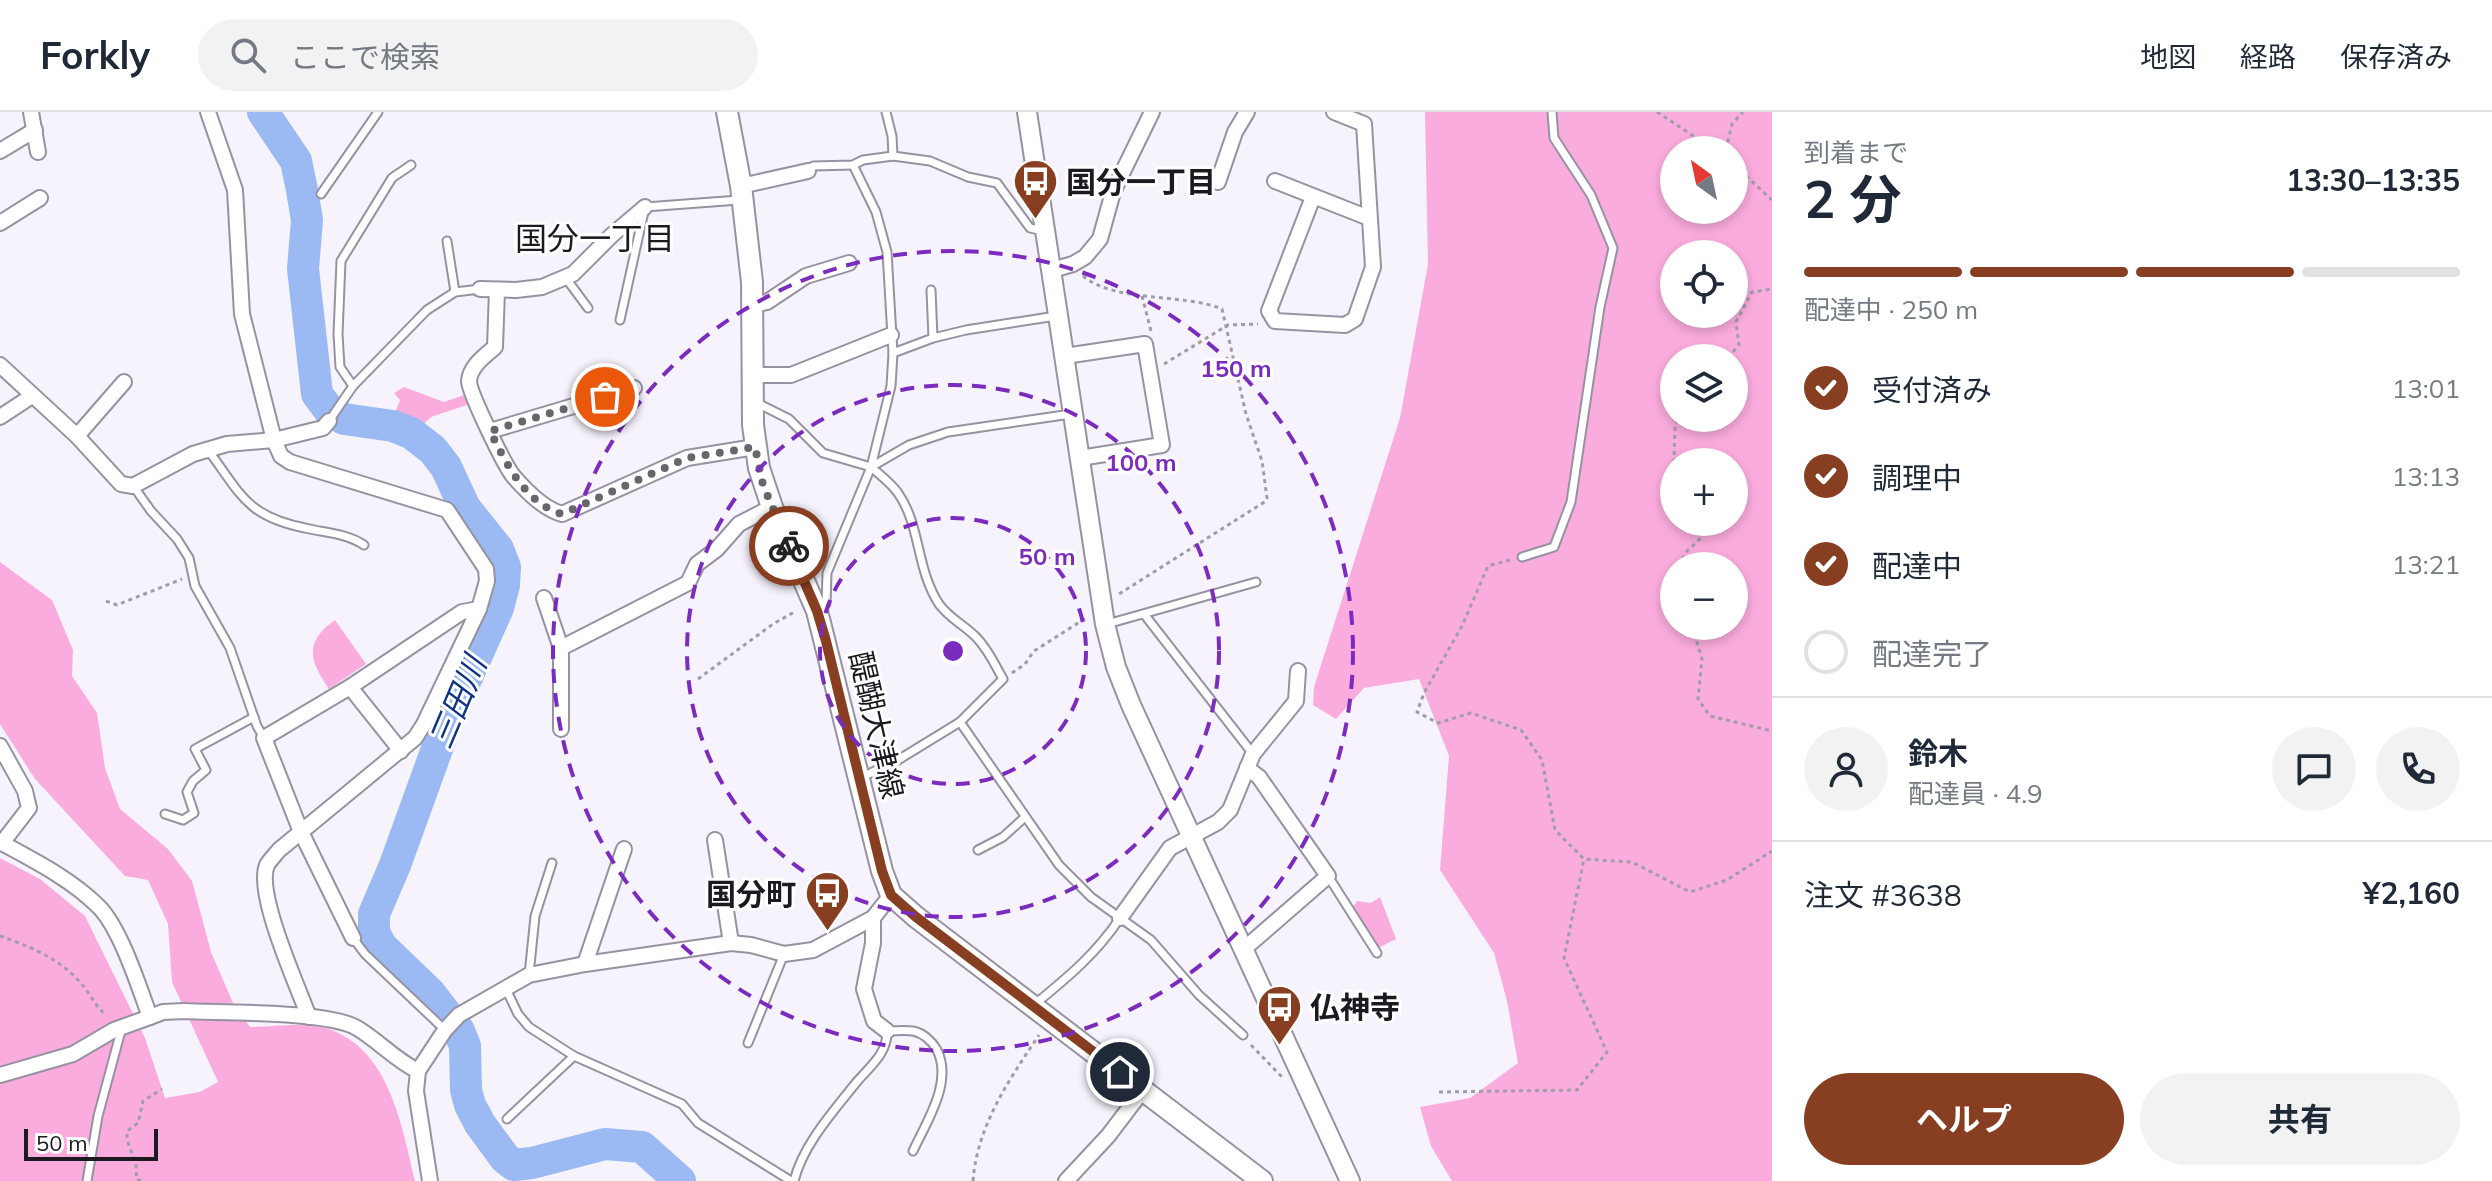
<!DOCTYPE html>
<html lang="ja">
<meta charset="utf-8">
<style>
:root{--surface:#fff;--page:#f2f2f3;--text:#1f2937;--muted:#747a83;--line:#e0e1e3;--accent:#873e21}
body{margin:0;font-family:Mulish,"Noto Sans JP",sans-serif;background:var(--page);color:var(--text);height:100vh;display:flex;flex-direction:column;font-size:30px;white-space:nowrap}
*{box-sizing:border-box;margin:0}
p{font-size:26px;color:var(--muted)}
.icon{flex:none;width:44px;height:44px;fill:none;stroke:currentColor;stroke-width:2;stroke-linecap:round;stroke-linejoin:round}
.map{position:relative;flex:1;overflow:hidden}
.panel{display:flex;flex-direction:column;background:var(--surface);width:720px}
.panel>*{flex:none}
.needle{width:52px;rotate:327deg}
.fabs{position:absolute;left:1660px;top:24px;display:grid;gap:16px}
.fabs a{display:grid;place-items:center;width:88px;height:88px;border-radius:50%;background:var(--surface);box-shadow:0 4px 12px #0003;font-size:40px}
.scale{position:absolute;left:24px;bottom:20px;width:134px;box-sizing:border-box;padding-left:8px;border:4px solid #1c1a20;border-top:0;font-size:22px;line-height:28px;white-space:nowrap;color:#1c1a20;-webkit-text-stroke:6px #fff;paint-order:stroke}
.pin{position:absolute;display:grid;place-items:center;width:68px;height:68px;color:#fff;margin:-34px;border:4px solid #fff;border-radius:50%;box-shadow:0 2px 8px #0007}
.courier{position:absolute;display:grid;place-items:center;width:80px;height:80px;margin:-40px;border:6px solid #873e21;border-radius:50%;background:#fff;color:#222;box-shadow:0 2px 10px #0007}
.headline em{font-style:normal;font-weight:700}
.headline div{display:flex;flex-direction:column-reverse}
.headline{display:flex;align-items:center;justify-content:space-between;height:136px;padding:0 32px}
h1{font-size:52px;font-weight:700;line-height:60px}
.bar{display:grid;grid-template-columns:repeat(4,1fr);gap:12px 8px;align-content:center;height:96px;padding:0 32px}
.bar i{height:10px;border-radius:6px;background:var(--line)}
.bar .current{background:var(--accent)}
.bar p{grid-column:span 4}
.line{display:flex;align-items:center;gap:20px;padding:0 32px;border-top:2px solid var(--line)}
.line div{flex:1}
.round{display:grid;place-items:center;flex:none;width:84px;height:84px;border-radius:42px;background:var(--page)}
ol{padding:0 32px;list-style:none}
li{display:flex;align-items:center;gap:24px;height:88px}
li p{margin-inline-start:auto}
li .icon{padding:8px;border-radius:50%;background:var(--accent);color:#fff;stroke-width:4}
li:last-child{color:var(--muted)}
li i{width:44px;height:44px;border:4px solid var(--line);border-radius:50%}
.action{display:flex;gap:16px;margin-top:auto;padding:16px 32px}
.action a{flex:1;height:92px;border-radius:48px;background:var(--accent);color:#fff;font-size:32px;font-weight:700;line-height:92px;text-align:center}
.action a+a{background:var(--page);color:var(--text)}
header{display:flex;align-items:center;gap:48px;box-sizing:border-box;height:112px;padding:0 40px;background:var(--surface);border-bottom:2px solid var(--line)}
header strong{font-size:38px}
nav{display:flex;gap:44px;margin-inline-start:auto;font-size:28px}
.search{width:560px;height:72px;background:var(--page);display:flex;align-items:center;gap:20px;box-sizing:border-box;padding:0 28px;border-radius:44px;color:var(--muted);font-size:30px}
main{display:flex;flex:1;min-height:0}
.map>svg:first-child{display:block}
</style>
<header>
<strong>Forkly</strong>
<div class="search"><svg class="icon" aria-label="search" viewBox="0 0 24 24"><circle cx="10" cy="10" r="6"/><path d="M15 15l6 6"/></svg>ここで検索</div>
<nav><a>地図</a><a>経路</a><a>保存済み</a></nav>
</header>
<main>
<div class="map">
<svg width="1772" height="1069" viewBox="0 0 1772 1069">
<rect width="100%" height="100%" fill="#f6f3fd"/>
<g fill="#fbacde" fill-rule="evenodd">
<path d="M1425,0H1772V1069H1452L1431,1034L1420,995L1470,986L1518,951L1507,889L1494,841L1440,758L1449,644L1419,567L1364,576L1336,607L1313,593L1314,575L1400,306L1428,152ZM1674,38H1734V98H1674ZM1674,142H1734V202H1674ZM1674,246H1734V306H1674ZM1674,350H1734V410H1674ZM1674,454H1734V514H1674Z"/>
<polygon points="404,275 444,290 467,282 470,292 431,305 417,319 394,304 400,288 394,281"/>
<path d="M0,450L52,488L73,538L72,564L97,601L105,656L120,697L168,737L192,769L211,840L233,891L250,915C272,915 305,910 325,916C389,934 402,1014 415,1069H0V746L40,767L85,804L145,926L165,986L200,980L218,970L172,870L168,812L148,768L125,764L35,667L0,612Z"/>
<path d="M335,508L366,552L329,577C309,548 304,530 335,508Z"/>
<polygon points="1380,785 1396,827 1378,836 1353,795 1357,789 1371,791"/>
</g>
<g fill="none" stroke-linecap="round" stroke-linejoin="round">
<polyline stroke="#9bbaf4" stroke-width="32" points="263,0 296,49 302,78 307,108 303,157 317,282 329,298 344,307 393,314 411,321 433,338 446,355 465,396 498,437 505,455 504,473 498,496 446,612 395,753 374,802 374,820 381,834 430,881 459,919 465,934 466,978 470,993 480,1012 505,1046 514,1053 532,1051 605,1032 642,1035 680,1069"/>
<defs>
<g id="service">
<polyline points="886,0 892,24 893,44"/>
<polyline points="808,59 813,54 853,53 863,48 893,44 930,49 968,65 997,71 1030,116 1043,119"/>
<polyline points="321,82 378,0"/>
<polyline points="447,129 455,180"/>
<polyline points="565,165 588,196"/>
<polyline points="620,208 645,95 739,88"/>
<polyline points="933,226 966,218 1056,204"/>
<polyline points="893,241 933,226 931,178"/>
<polyline points="353,274 340,255 338,222 341,149 392,66 411,53"/>
<polyline points="757,291 789,307 823,341 871,355 909,333 948,320 1071,302"/>
<polyline points="329,309 353,274 427,198 455,180 480,177"/>
<path d="M208,338C241,382 246,404 305,416C326,421 346,421 364,433"/>
<polyline points="134,375 151,399 177,427 189,446 195,474 230,536 257,614 264,626"/>
<polyline points="1522,445 1554,435 1571,390 1600,195 1613,136 1591,83 1554,26 1552,0"/>
<polyline points="819,498 826,492 827,461 871,355 891,274 893,241 887,140 876,100 853,53"/>
<polyline points="1144,502 1253,642"/>
<polyline points="1107,512 1256,470"/>
<polyline points="960,610 1059,753 1091,785 1151,828 1199,883 1243,923"/>
<path d="M860,666L898,648L960,610L1003,567C995,553 988,537 976,525C964,513 949,506 939,492C916,457 921,414 898,381C891,371 880,363 871,355"/>
<polyline points="165,702 183,708 194,701 187,680 193,669 206,658 195,637 254,605"/>
<polyline points="978,738 1003,725 1025,705"/>
<polyline points="1328,764 1377,841"/>
<polyline points="353,826 365,842 445,918"/>
<polyline points="529,863 535,804 552,751"/>
<polyline points="506,877 518,902 529,915 574,944 682,992 698,1011 791,1069"/>
<path d="M1035,892C1067,866 1097,841 1120,806"/>
<polyline points="748,931 784,842"/>
<polyline points="507,1007 574,944"/>
<polyline points="87,1069 98,1004 122,915"/>
<path d="M794,1069C803,1033 832,1001 855,972C868,956 888,942 887,919C895,919 905,918 913,919C923,921 932,929 937,938C953,970 927,1009 913,1039"/>
</g>
<g id="minor">
<polyline points="31,0 38,40"/>
<path d="M208,0L235,78L242,202L274,328L281,344L290,350L447,398L486,457L487,469L479,497L424,612L415,626L279,738C275,743 270,748 267,753C255,781 298,875 309,905"/>
<polyline points="0,39 35,18"/>
<polyline points="1275,69 1369,106"/>
<polyline points="1218,70 1235,20 1247,0"/>
<polyline points="741,74 808,59"/>
<polyline points="1313,85 1269,199 1275,209 1345,213 1355,207 1373,155 1364,12 1334,0"/>
<polyline points="0,111 40,86"/>
<polyline points="1052,158 1073,152 1085,145 1100,127 1113,80 1152,0"/>
<polyline points="480,177 516,178 542,175 573,162 612,123 645,95"/>
<path d="M497,178L495,235C485,244 470,254 469,269C469,280 505,355 514,365C527,380 544,397 562,402L687,346L755,335"/>
<polyline points="752,193 767,190 806,164 849,151"/>
<polyline points="1065,244 1145,232 1162,333 1080,346"/>
<polyline points="0,253 77,324 121,372 133,374 193,342 227,332 274,328 323,316 329,309"/>
<polyline points="753,263 791,263 891,223"/>
<polyline points="0,305 32,284"/>
<polyline points="490,319 634,276"/>
<polyline points="77,324 124,270"/>
<polyline points="544,486 561,536 688,471 697,452 717,437 739,412 772,395"/>
<polyline points="561,536 561,617"/>
<polyline points="350,575 401,639"/>
<polyline points="0,634 25,679 29,696 2,731"/>
<polyline points="715,728 731,831"/>
<path d="M0,730C33,748 71,767 98,794C120,815 139,875 150,905"/>
<polyline points="873,806 873,831 864,877 874,909 887,919"/>
<polyline points="1120,806 1170,736 1218,710 1230,698 1253,642 1296,589 1298,559"/>
<polyline points="353,826 301,720 264,626 350,575 462,500 479,497"/>
<polyline points="1244,837 1328,764 1259,665 1247,656"/>
<polyline points="585,852 624,737"/>
<path d="M0,963L73,942L114,918L150,905L163,900L184,899C222,901 328,899 357,916C379,929 395,948 418,959"/>
<polyline points="430,1069 416,979 418,959 445,918 459,903 529,863 585,852 731,831 751,833 784,842 813,838 873,806 891,783"/>
<polyline points="1066,1069 1108,1024 1143,978"/>
</g>
<polyline id="tertiary" points="1027,0 1105,512 1116,555 1131,593 1350,1069"/>
<polyline id="secondary" points="727,0 741,74 752,170 753,313 759,356 772,395 817,499 882,759 891,783 916,805 1262,1069"/>
</defs>
<use href="#service" stroke="#9792a1" stroke-width="11"/>
<use href="#minor" stroke="#9792a1" stroke-width="18"/>
<use href="#tertiary" stroke="#9792a1" stroke-width="22"/>
<use href="#secondary" stroke="#9792a1" stroke-width="24"/>
<g stroke="#a09da6" stroke-width="3" stroke-dasharray="4 4" stroke-linecap="butt">
<polyline points="1657,0 1715,38"/>
<polyline points="1726,38 1732,12 1743,0"/>
<polyline points="1734,53 1772,88"/>
<path d="M1083,164C1115,191 1184,181 1222,197L1246,302L1262,349L1267,386L1266,389L1119,482"/>
<polyline points="1142,184 1151,219"/>
<polyline points="1728,246 1739,233 1736,210 1752,180 1772,177"/>
<polyline points="1164,252 1228,213 1258,212"/>
<polyline points="1676,350 1674,348 1675,312 1680,306"/>
<polyline points="1510,448 1488,454 1462,514 1424,581 1417,600 1438,611 1471,601 1521,618 1542,648 1555,718 1584,747 1632,750 1690,780 1727,768 1772,739"/>
<polyline points="1678,454 1687,439 1718,410"/>
<polyline points="106,489 117,493 182,467"/>
<polyline points="1692,514 1702,547 1698,587 1710,604 1772,619"/>
<polyline points="1012,561 1025,552 1034,539 1086,506"/>
<polyline points="698,567 773,512 796,499"/>
<path d="M0,824C27,833 58,846 78,868C89,879 94,893 106,903"/>
<polyline points="1251,933 1282,965"/>
<polyline points="1439,980 1577,978 1607,940 1564,846 1584,747"/>
<path d="M141,1069L136,1067C139,1042 126,1040 127,1019L138,1011L143,989L162,977"/>
<path d="M973,1069C977,1014 1009,968 1039,923"/>
</g>
<use href="#service" stroke="#fff" stroke-width="7"/>
<use href="#minor" stroke="#fff" stroke-width="14"/>
<use href="#tertiary" stroke="#fff" stroke-width="18"/>
<use href="#secondary" stroke="#fff" stroke-width="20"/>
</g>
<g fill="none" stroke-linecap="round" stroke-linejoin="round">
<path stroke="#68666d" stroke-width="8" stroke-dasharray="0 14.4" d="M605,285L490,319C506,351 525,391 562,402L687,346L755,335L763,373L789,434"/>
<polyline stroke="#873e21" stroke-width="10" points="789,434 817,499 826,529 882,759 891,783 916,805 1120,960"/>
</g>
<g fill="none" stroke="#7b2cbf" stroke-width="4" stroke-dasharray="14 10">
<circle cx="953" cy="539" r="133"/>
<circle cx="953" cy="539" r="266"/>
<circle cx="953" cy="539" r="400"/>
</g>
<defs>
<symbol id="bus-pin" viewBox="-11 -11 22 30"><path d="M0 17L-7.5 6A9.5 9.5 0 1 1 7.5 6Z" fill="#873e21" stroke="#fff"/><path d="M-5-6H5V4H4V6H2V4H-2V6H-4V4H-5ZM-3.5-4V0h7V-4ZM-3.5 1.2v1.5H-2V1.2ZM2 1.2v1.5H3.5V1.2Z" fill="#fff"/></symbol>
</defs>
<g fill-rule="evenodd">
<use href="#bus-pin" x="1010" y="44" width="51" height="69"/>
<use href="#bus-pin" x="802" y="756" width="51" height="69"/>
<use href="#bus-pin" x="1254" y="870" width="51" height="69"/>
</g>
<g text-anchor="middle" dominant-baseline="central" stroke-width="6" stroke-linejoin="round" paint-order="stroke">
<g font-size="30" font-weight="bold" fill="#1c1a20" stroke="#fff" text-anchor="start">
<text x="1066" y="70">国分一丁目</text>
<text x="796" y="782" text-anchor="end">国分町</text>
<text x="1310" y="895">仏神寺</text>
</g>
<g font-size="30" fill="#1c1a20" stroke="#fff">
<text transform="translate(877 613) rotate(77)">醍醐大津線</text>
</g>
<g font-size="32" fill="#1c1a20" stroke="#fff">
<text x="595" y="126">国分一丁目</text>
</g>
<g font-size="32" font-style="italic" fill="#0f3485" stroke="#fff">
<text transform="translate(457 590) rotate(-67)">三田川</text>
</g>
</g>
<circle cx="953" cy="539" r="12" fill="#7b2cbf" stroke="#fff" stroke-width="4"/>
<g font-size="24" text-anchor="middle" font-weight="bold" fill="#7b2cbf" stroke="#fff" stroke-width="6" stroke-linejoin="round" paint-order="stroke">
<text x="1236" y="265">150 m</text>
<text x="1141" y="359">100 m</text>
<text x="1047" y="453">50 m</text>
</g>
</svg>
<div class="fabs">
<a><svg class="needle" viewBox="-14 -14 28 28"><path d="M0-13l5 13h-10z" fill="#e53935"/><path d="M0 13l5-13h-10z" fill="#747a83"/></svg></a>
<a><svg class="icon" aria-label="locate" viewBox="0 0 24 24"><circle cx="12" cy="12" r="6"/><path d="M12 2v4M12 18v4M2 12h4M18 12h4"/></svg></a>
<a><svg class="icon" aria-label="layers" viewBox="0 0 24 24"><path d="M12 4l9 5-9 5-9-5zM3 14l9 5 9-5"/></svg></a>
<a>+</a>
<a>−</a>
</div>
<div class="scale">50 m</div>
<div class="pin" style="left:605px;top:285px;background:#ea580c"><svg class="icon" aria-label="bag" viewBox="0 0 24 24"><path d="M5 8h14l-1 12H6zM9 8a3 3 0 0 1 6 0"/></svg></div>
<div class="pin" style="left:1120px;top:960px;background:#1f2937"><svg class="icon" aria-label="home" viewBox="0 0 24 24"><path d="M3 11l9-7 9 7M6 9v11h12V9"/></svg></div>
<div class="courier" style="left:789px;top:434px"><svg class="icon" aria-label="bike" viewBox="0 0 24 24"><circle cx="6" cy="16" r="4"/><circle cx="18" cy="16" r="4"/><path d="M6 16l4-8h5l3 8M10 8l3 8H6M13 5h3"/></svg></div>
</div>
<section class="panel">
<div class="headline"><div><h1>2 分</h1><p>到着まで</p></div><em>13:30–13:35</em></div>
<div class="bar"><i class="current"></i><i class="current"></i><i class="current"></i><i></i><p>配達中 · 250 m</p></div>
<ol>
<li><svg class="icon" aria-label="check" viewBox="0 0 24 24"><path d="M5 12l5 5 9-10"/></svg>受付済み<p>13:01</p></li>
<li><svg class="icon" aria-label="check" viewBox="0 0 24 24"><path d="M5 12l5 5 9-10"/></svg>調理中<p>13:13</p></li>
<li><svg class="icon" aria-label="check" viewBox="0 0 24 24"><path d="M5 12l5 5 9-10"/></svg>配達中<p>13:21</p></li>
<li><i></i>配達完了</li>
</ol>
<div class="line" style="height:144px"><a class="round"><svg class="icon" aria-label="person" viewBox="0 0 24 24"><circle cx="12" cy="8" r="4"/><path d="M4 21q1-7 8-7t8 7"/></svg></a><div><b>鈴木</b><p>配達員 · 4.9</p></div><a class="round"><svg class="icon" aria-label="chat" viewBox="0 0 24 24"><path d="M4 5h16v11H9l-5 4z"/></svg></a><a class="round"><svg class="icon" aria-label="phone" viewBox="0 0 24 24"><path d="M5 4h4l2 5-3 2q2 4 5 5l2-3 5 2v4C11 20 4 13 5 4z"/></svg></a></div>
<div class="line" style="height:104px"><div>注文 #3638</div><b>¥2,160</b></div>
<div class="action"><a>ヘルプ</a><a>共有</a></div>
</section>
</main>
